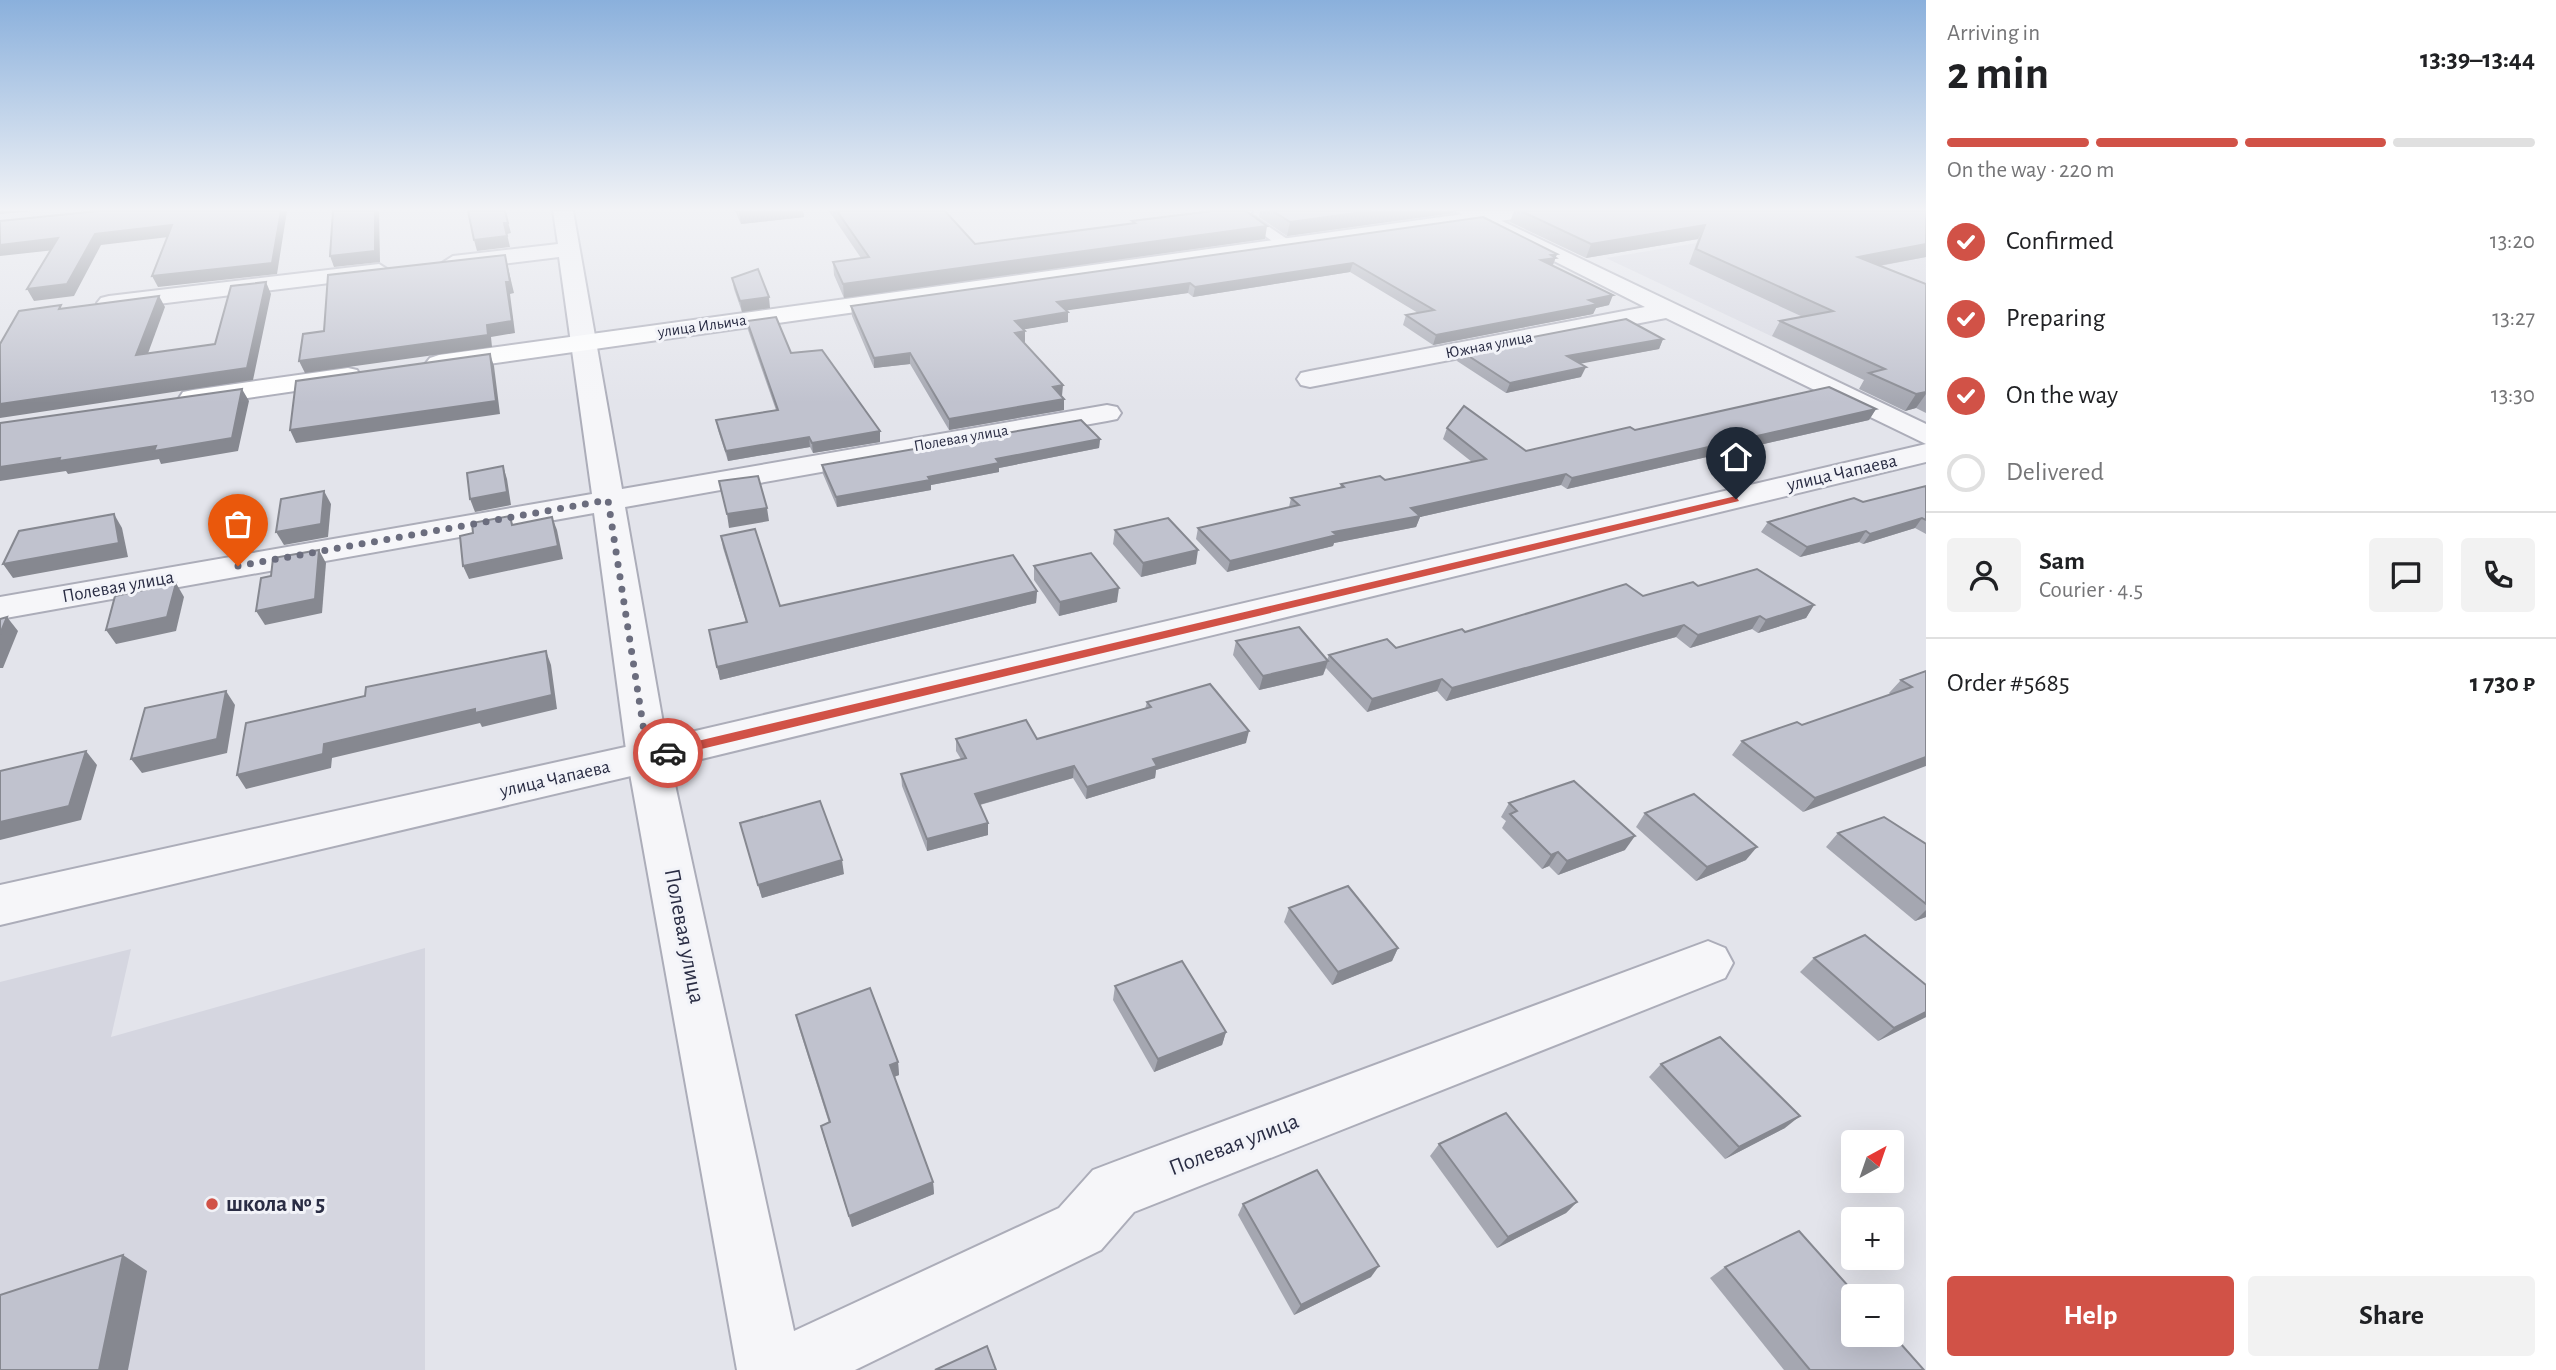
<!DOCTYPE html>
<meta charset="utf-8">
<style>
:root{--surface:#fff;--page:#f2f2f2;--text:#202124;--muted:#757577;--line:#e0e0e0;--accent:#d15247}
body{margin:0;font-family:"Alegreya Sans",sans-serif;background:var(--page);color:var(--text);height:100vh;display:flex;flex-direction:column;font-size:26px;white-space:nowrap}
*{box-sizing:border-box;margin:0}
p{font-size:23px;color:var(--muted)}
.icon{flex:none;width:38px;height:38px;fill:none;stroke:currentColor;stroke-width:2;stroke-linecap:round;stroke-linejoin:round}
.map{position:relative;flex:1;overflow:hidden}
.drawer{display:flex;flex-direction:column;background:var(--surface);width:630px}
.drawer>*{flex:none}
.needle{width:46px;rotate:40deg}
.tools{position:absolute;left:1841px;top:1130px;display:grid;gap:14px}
.tools a{display:grid;place-items:center;width:63px;height:63px;border-radius:7px;background:var(--surface);box-shadow:0 7px 28px #0002;font-size:35px}
.pin{position:absolute;display:grid;place-items:center;width:60px;height:60px;color:#fff;margin:-72px -30px;border-radius:50% 50% 50% 0;rotate:-45deg;box-shadow:0 0 7px #0007}
.pin .icon{rotate:45deg}
.courier{position:absolute;display:grid;place-items:center;width:70px;height:70px;margin:-35px;border:5px solid #d15247;border-radius:50%;background:#fff;color:#222;box-shadow:0 2px 9px #0007}
.overview em{font-style:normal;font-weight:700}
.overview div{display:flex;flex-direction:column-reverse}
.overview{display:flex;align-items:center;justify-content:space-between;height:119px;padding:0 21px}
h1{font-size:46px;font-weight:700;line-height:52px}
.bar{display:grid;grid-template-columns:repeat(4,1fr);gap:10px 7px;align-content:center;height:84px;padding:0 21px}
.bar i{height:9px;border-radius:5px;background:var(--line)}
.bar .on{background:var(--accent)}
.bar p{grid-column:span 4}
.line{display:flex;align-items:center;gap:18px;padding:0 21px;border-top:2px solid var(--line)}
.line div{flex:1}
.round{display:grid;place-items:center;flex:none;width:74px;height:74px;border-radius:7px;background:var(--page)}
ol{padding:0 21px;list-style:none}
li{display:flex;align-items:center;gap:21px;height:77px}
li p{margin-inline-start:auto}
li .icon{padding:7px;border-radius:50%;background:var(--accent);color:#fff;stroke-width:4}
li:last-child{color:var(--muted)}
li i{width:38px;height:38px;border:4px solid var(--line);border-radius:50%}
.button{display:flex;gap:14px;margin-top:auto;padding:14px 21px}
.button a{flex:1;height:80px;border-radius:7px;background:var(--accent);color:#fff;font-size:28px;font-weight:700;line-height:80px;text-align:center}
.button a+a{background:var(--page);color:var(--text)}
main{display:flex;flex:1;min-height:0}
.map>svg:first-child{display:block}
</style>
<main>
<div class="map">
<svg width="1926" height="1370" viewBox="0 0 1926 1370">
<rect width="100%" height="100%" fill="#e3e4eb"/>
<g fill="#d5d6e0">
<polygon points="1891,211 1926,218 1926,367 1866,381 1606,258"/>
<polygon points="425,948 425,1370 0,1370 0,982 131,949 111,1037"/>
</g>
<g fill="none" stroke-linecap="round" stroke-linejoin="round">
<defs>
<polygon id="service" points="1252,211 1250,214 1290,241 1290,247 1280,247 1233,212"/>
<g id="minor">
<polygon points="553,211 573,211 622,489 1107,405 1117,407 1121,413 1117,419 1107,421 625,507 669,757 794,1331 1059,1208 1093,1170 1114,1162 1708,941 1725,948 1733,963 1725,978 1134,1212 1101,1250 855,1370 737,1370 627,757 594,513 0,619 0,597 592,494 559,257 453,270 442,263 453,256 558,244"/>
<polygon points="1455,211 1481,211 1926,424 1926,444 1666,318 1310,387 1301,385 1297,379 1301,373 1310,371 1645,307"/>
<polygon points="379,264 390,271 387,276 109,310 101,308 97,303 101,298 109,296"/>
</g>
<polygon id="tertiary" points="1926,444 1926,462 648,772 0,925 0,885 648,742"/>
<g id="secondary">
<polygon points="1485,211 1538,211 1528,217 439,371 430,368 426,363 430,358 439,355"/>
<polygon points="348,368 357,370 361,376 357,382 193,406 183,404 179,398 183,392 193,390"/>
</g>
</defs>
<use href="#service" stroke="#acadb9" stroke-width="4"/>
<use href="#minor" stroke="#acadb9" stroke-width="4"/>
<use href="#tertiary" stroke="#acadb9" stroke-width="4"/>
<use href="#secondary" stroke="#acadb9" stroke-width="4"/>
<use href="#service" fill="#f6f6f9" fill-rule="evenodd"/>
<use href="#minor" fill="#f6f6f9" fill-rule="evenodd"/>
<use href="#tertiary" fill="#f6f6f9" fill-rule="evenodd"/>
<use href="#secondary" fill="#fff" fill-rule="evenodd"/>
</g>
<g fill="#a5a7b1">
<polygon points="735,211 803,211 804,217 741,224"/>
<polygon points="829,211 945,211 975,244 1132,224 1132,221 1265,239 844,298 834,275 833,262 861,258"/>
<polygon points="1260,211 1454,211 1453,213 1287,236 1259,217"/>
<polygon points="1514,211 1926,211 1926,257 1880,266 1926,284 1926,413 1916,408 1905,411 1859,389 1864,380 1772,336 1780,321 1803,317 1689,264 1698,239 1586,258 1510,222"/>
<polygon points="1483,217 1557,254 1553,265 1609,305 1596,308 1593,314 1433,345 1403,325 1406,315 1418,313 1350,272 1193,297 1188,293 1066,310 1068,322 1024,329 1025,342 1023,342 1064,399 1064,410 949,430 910,364 874,368 852,316 851,306"/>
<polygon points="732,278 770,308 742,312 734,289"/>
<polygon points="747,321 791,353 880,431 880,442 813,453 810,447 728,461 718,430 716,420 776,410 748,330"/>
<polygon points="1663,339 1659,349 1580,363 1581,377 1506,393 1457,361 1461,351"/>
<polygon points="1876,409 1869,420 1567,489 1561,485 1420,517 1416,527 1334,543 1333,546 1227,572 1196,539 1198,528 1289,507 1291,498 1340,488 1341,484 1385,480 1472,462 1443,439 1447,428 1526,451 1635,430"/>
<polygon points="1100,439 1099,448 999,468 999,472 931,485 931,490 837,507 823,474 822,465"/>
<polygon points="1926,486 1926,534 1915,528 1863,544 1859,542 1800,557 1761,532 1768,522 1863,502"/>
<polygon points="1115,530 1196,564 1141,577 1113,544"/>
<polygon points="721,536 780,606 1037,591 1036,603 720,680 709,630 746,622 723,548"/>
<polygon points="1034,566 1117,602 1059,616 1034,580"/>
<polygon points="1698,586 1814,605 1806,618 1758,633 1752,629 1690,648 1676,637 1446,701 1437,691 1367,712 1326,668 1323,675 1259,690 1233,655 1236,641 1327,660 1329,655 1396,648 1465,632"/>
<polygon points="1926,671 1803,812 1732,755 1742,741 1802,725 1891,695 1889,693 1901,680"/>
<polygon points="1147,702 1246,743 1156,770 1155,778 1086,799 1073,778 980,805 988,823 988,835 927,851 902,786 901,774 961,759 956,751 956,739 1037,739 1145,709"/>
<polygon points="1509,803 1625,850 1558,875 1549,866 1542,869 1502,828 1506,821 1501,817"/>
<polygon points="1645,813 1746,860 1696,881 1636,827"/>
<polygon points="740,823 844,874 762,898"/>
<polygon points="1838,833 1926,844 1926,917 1915,921 1826,847"/>
<polygon points="1289,908 1398,948 1392,961 1332,985 1284,922"/>
<polygon points="1814,958 1926,1017 1878,1041 1800,972"/>
<polygon points="1115,986 1226,1032 1222,1045 1154,1072 1113,1000"/>
<polygon points="796,1015 898,1062 899,1075 894,1077 933,1182 934,1194 852,1227 824,1138 821,1126 829,1123 799,1028"/>
<polygon points="1661,1064 1785,1128 1725,1159 1649,1077"/>
<polygon points="1439,1144 1577,1202 1566,1213 1497,1248 1430,1156"/>
<polygon points="1243,1204 1371,1277 1294,1315 1238,1215"/>
<polygon points="1725,1267 1924,1370 1784,1370 1710,1278"/>
</g>
<g fill="#868890">
<polygon points="0,211 34,211 0,214"/>
<polygon points="281,211 287,211 277,274 158,287 152,276"/>
<polygon points="375,211 379,211 380,262 334,267 330,256"/>
<polygon points="505,211 511,233 507,234 510,247 477,251 474,240 504,223"/>
<polygon points="739,211 803,211 804,217 741,224"/>
<polygon points="1371,211 1454,211 1453,213 1287,236 1290,222"/>
<polygon points="172,225 177,236 101,245 74,296 34,301 27,289 95,234"/>
<polygon points="1705,225 1698,239 1586,258 1591,244"/>
<polygon points="1267,226 1265,239 844,298 843,284"/>
<polygon points="58,238 64,249 0,256 0,245"/>
<polygon points="1926,244 1926,257 1850,271 1858,257"/>
<polygon points="1557,254 1552,267 1541,260 1551,255"/>
<polygon points="505,255 514,293 510,294 515,333 491,337 492,347 305,373 299,361 487,325 506,282"/>
<polygon points="1353,263 1350,272 1193,297 1195,287"/>
<polygon points="266,282 271,294 253,380 0,418 0,404 247,368"/>
<polygon points="1190,283 1188,293 1056,312 1057,302"/>
<polygon points="1613,295 1609,305 1596,308 1593,314 1433,345 1436,335"/>
<polygon points="159,296 165,307 143,367 136,355"/>
<polygon points="769,297 770,308 742,312 740,301"/>
<polygon points="1068,312 1068,322 1015,331 1015,321"/>
<polygon points="1025,331 1025,342 1014,344 1015,333"/>
<polygon points="1663,339 1659,349 1563,367 1567,356"/>
<polygon points="910,353 910,364 874,368 874,358"/>
<polygon points="490,354 494,366 500,414 296,443 290,430"/>
<polygon points="1586,367 1581,377 1506,393 1510,383"/>
<polygon points="1063,385 1062,396 1053,387"/>
<polygon points="242,389 249,401 238,451 161,464 159,459 68,474 66,471 0,481 0,467"/>
<polygon points="1926,392 1926,394 1916,408 1905,411 1916,394"/>
<polygon points="1064,399 1064,410 949,430 949,419"/>
<polygon points="1876,409 1869,420 1567,489 1572,478"/>
<polygon points="880,431 880,442 813,453 812,443"/>
<polygon points="809,437 810,447 728,461 726,451"/>
<polygon points="1100,439 1099,448 999,468 999,472 931,485 931,490 837,507 836,497 928,477 996,459"/>
<polygon points="503,466 507,479 511,505 475,512 470,499"/>
<polygon points="1566,474 1561,485 1420,517 1416,527 1334,543 1333,546 1227,572 1230,561 1333,532 1411,508"/>
<polygon points="324,491 331,504 328,537 284,545 276,532"/>
<polygon points="767,508 769,521 729,528 727,514"/>
<polygon points="114,514 122,528 128,557 13,578 3,564"/>
<polygon points="552,517 557,530 563,559 469,579 463,566"/>
<polygon points="1922,518 1915,528 1863,544 1870,534"/>
<polygon points="1866,531 1859,542 1800,557 1807,547"/>
<polygon points="319,550 326,563 322,613 265,625 256,611"/>
<polygon points="1198,550 1196,564 1141,577 1143,563"/>
<polygon points="176,583 184,597 176,631 116,644 106,630"/>
<polygon points="1119,588 1117,602 1059,616 1060,602"/>
<polygon points="1037,591 1036,603 720,680 717,667"/>
<polygon points="1814,605 1806,618 1758,633 1766,620"/>
<polygon points="1760,616 1752,629 1690,648 1698,635"/>
<polygon points="7,617 18,631 3,668 0,668 0,634"/>
<polygon points="1684,625 1676,637 1446,701 1452,688"/>
<polygon points="546,651 551,665 557,709 482,727 480,723 332,758 331,768 246,789 237,775"/>
<polygon points="1328,661 1323,675 1259,690 1263,676"/>
<polygon points="1442,679 1437,691 1367,712 1372,699"/>
<polygon points="226,691 235,705 227,753 142,773 131,759"/>
<polygon points="1249,731 1246,743 1156,770 1155,778 1086,799 1087,787 1153,759"/>
<polygon points="86,751 97,765 81,820 0,840 0,822"/>
<polygon points="1926,757 1926,766 1803,812 1815,798"/>
<polygon points="1074,766 1073,778 975,806 975,794"/>
<polygon points="988,823 988,835 927,851 927,839"/>
<polygon points="1635,836 1625,850 1558,875 1567,861"/>
<polygon points="1757,847 1746,860 1696,881 1707,867"/>
<polygon points="1558,852 1549,866 1542,869 1551,855"/>
<polygon points="842,860 844,874 762,898 758,885"/>
<polygon points="1926,910 1926,917 1915,921"/>
<polygon points="1398,948 1392,961 1332,985 1338,972"/>
<polygon points="1926,1012 1926,1017 1878,1041 1894,1028"/>
<polygon points="1226,1032 1222,1045 1154,1072 1158,1059"/>
<polygon points="898,1062 899,1075 891,1078 890,1065"/>
<polygon points="1800,1116 1785,1128 1725,1159 1739,1147"/>
<polygon points="933,1182 934,1194 852,1227 849,1216"/>
<polygon points="1577,1202 1566,1213 1497,1248 1508,1237"/>
<polygon points="123,1255 147,1271 128,1370 99,1370"/>
<polygon points="1379,1266 1371,1277 1294,1315 1301,1305"/>
</g>
<g fill="#c0c2ce" stroke="#868890" stroke-width="2">
<polygon points="98,211 281,211 272,263 152,276 172,225 95,234 67,284 27,289 58,238 0,245 0,221"/>
<polygon points="333,211 375,211 375,251 330,256"/>
<polygon points="468,211 505,211 508,223 504,223 507,236 474,240"/>
<polygon points="837,211 945,211 975,244 1135,223 1132,221 1212,211 1246,211 1267,226 843,284 833,262 869,257"/>
<polygon points="1273,211 1371,211 1290,222"/>
<polygon points="1521,211 1926,211 1926,244 1858,257 1926,284 1926,392 1916,394 1869,373 1885,369 1780,321 1833,311 1696,249 1705,225 1591,244"/>
<polygon points="1483,217 1557,254 1551,255 1556,258 1541,260 1613,295 1589,300 1598,304 1436,335 1406,315 1434,310 1353,263 1195,287 1190,283 1057,302 1068,312 1015,321 1025,331 1015,333 1063,385 1053,387 1064,399 949,419 910,353 874,358 851,306"/>
<polygon points="505,255 510,282 506,282 512,321 487,325 488,335 299,361 303,334 324,331 328,275"/>
<polygon points="758,269 769,297 740,301 732,278"/>
<polygon points="266,282 247,368 0,404 0,344 19,311 61,305 59,309 159,296 136,355 215,344 231,286"/>
<polygon points="776,317 791,353 822,350 880,431 812,443 809,437 726,451 716,420 778,410 747,321"/>
<polygon points="1626,319 1663,339 1567,356 1586,367 1510,383 1461,351"/>
<polygon points="490,354 496,401 290,430 296,381"/>
<polygon points="1829,387 1876,409 1572,478 1566,474 1411,508 1420,516 1333,532 1337,535 1230,561 1198,528 1299,505 1291,498 1344,487 1341,484 1380,476 1385,480 1486,459 1447,428 1464,406 1526,451 1630,427 1635,430"/>
<polygon points="242,389 232,438 154,451 156,446 59,461 60,458 0,467 0,423"/>
<polygon points="1081,420 1100,439 996,459 999,463 928,477 930,480 836,497 822,465"/>
<polygon points="503,466 507,492 470,499 467,473"/>
<polygon points="758,476 767,508 727,514 719,481"/>
<polygon points="1926,486 1926,520 1922,518 1870,534 1866,531 1807,547 1768,522 1854,498 1863,502"/>
<polygon points="324,491 321,524 276,532 281,499"/>
<polygon points="114,514 119,543 3,564 19,531"/>
<polygon points="510,516 512,525 552,517 558,546 463,566 460,536 473,533 472,523"/>
<polygon points="1168,518 1198,550 1143,563 1115,530"/>
<polygon points="755,529 780,606 1013,555 1037,591 717,667 709,630 747,622 721,536"/>
<polygon points="319,550 315,599 256,611 261,578 271,576 273,558"/>
<polygon points="1091,553 1119,588 1060,602 1034,566"/>
<polygon points="1757,569 1814,605 1766,620 1760,616 1698,635 1684,625 1452,688 1442,679 1372,699 1329,655 1387,639 1396,648 1462,629 1465,632 1626,584 1643,596 1693,582 1698,586"/>
<polygon points="176,583 167,617 106,630 115,596"/>
<polygon points="7,617 0,634 0,619"/>
<polygon points="1299,627 1328,661 1263,676 1236,641"/>
<polygon points="546,651 552,695 475,713 475,709 324,744 323,754 237,775 246,723 365,696 366,687"/>
<polygon points="1926,671 1926,757 1815,798 1742,741 1797,722 1802,725 1912,687 1901,680"/>
<polygon points="1210,684 1249,731 1153,759 1157,766 1087,787 1074,766 975,794 988,823 927,839 901,774 966,758 956,739 1026,720 1037,739 1151,707 1147,702"/>
<polygon points="226,691 217,739 131,759 145,708"/>
<polygon points="86,751 69,806 0,822 0,771"/>
<polygon points="1574,781 1635,836 1567,861 1558,852 1551,855 1510,814 1517,811 1509,803"/>
<polygon points="1694,794 1757,847 1707,867 1645,813"/>
<polygon points="820,801 842,860 758,885 740,823"/>
<polygon points="1884,817 1926,844 1926,904 1838,833"/>
<polygon points="1348,886 1398,948 1338,972 1289,908"/>
<polygon points="1865,935 1926,985 1926,1012 1894,1028 1814,958"/>
<polygon points="1182,961 1226,1032 1158,1059 1115,986"/>
<polygon points="870,988 898,1062 890,1065 933,1182 849,1216 821,1126 830,1122 796,1015"/>
<polygon points="1720,1037 1800,1116 1739,1147 1661,1064"/>
<polygon points="1506,1113 1577,1202 1508,1237 1439,1144"/>
<polygon points="1317,1170 1379,1266 1301,1305 1243,1204"/>
<polygon points="1799,1231 1858,1297 1853,1297 1853,1335 1892,1335 1892,1334 1924,1370 1810,1370 1725,1267"/>
<polygon points="123,1255 99,1370 0,1370 0,1295"/>
<polygon points="987,1346 996,1370 935,1370"/>
</g>
<linearGradient id="sky" x2="0" y2="1"><stop stop-color="#8ab0dc"/><stop offset="0.52" stop-color="#f2f3f6"/><stop offset="1" stop-color="#f2f3f6" stop-opacity="0"/></linearGradient>
<rect width="1926" height="403" fill="url(#sky)"/>
<polygon fill="#d15247" points="1736,496 1739,501 668,757 662,753 668,748"/>
<g fill="none" stroke-linecap="round" stroke-linejoin="round">
<polyline stroke="#6b6d7e" stroke-width="7" stroke-dasharray="0 12.6" points="238,566 608,500 648,757 668,753"/>
</g>
<circle fill="#d15247" stroke="#f2f3f8" stroke-width="2.5" cx="212" cy="1204" r="7"/>
<g text-anchor="middle" dominant-baseline="central" stroke-width="6" stroke-linejoin="round" paint-order="stroke">
<g font-size="16" fill="#2a2d44" stroke="#f2f3f8">
<text transform="translate(702 326) rotate(-8)">улица Ильича</text>
<text transform="translate(1489 345) rotate(-11)">Южная улица</text>
<text transform="translate(961 438) rotate(-10)">Полевая улица</text>
</g>
<g font-size="19" fill="#2a2d44" stroke="#f2f3f8">
<text transform="translate(1842 473) rotate(-13)">улица Чапаева</text>
<text transform="translate(118 587) rotate(-10)">Полевая улица</text>
<text transform="translate(555 779) rotate(-13)">улица Чапаева</text>
</g>
<g font-size="23" fill="#2a2d44" stroke="#f2f3f8">
<text transform="translate(684 936) rotate(79)">Полевая улица</text>
<text transform="translate(1234 1145) rotate(-21)">Полевая улица</text>
</g>
<g font-size="23" font-weight="bold" fill="#2a2d44" stroke="#f2f3f8" text-anchor="start">
<text x="226" y="1204">школа № 5</text>
</g>
</g>
</svg>
<div class="tools">
<a><svg class="needle" viewBox="-14 -14 28 28"><path d="M0-13l5 13h-10z" fill="#e53935"/><path d="M0 13l5-13h-10z" fill="#757577"/></svg></a>
<a>+</a>
<a>−</a>
</div>
<div class="pin" style="left:238px;top:566px;background:#ea580c"><svg class="icon" aria-label="bag" viewBox="0 0 24 24"><path d="M5 8h14l-1 12H6zM9 8a3 3 0 0 1 6 0"/></svg></div>
<div class="pin" style="left:1736px;top:499px;background:#1f2937"><svg class="icon" aria-label="home" viewBox="0 0 24 24"><path d="M3 11l9-7 9 7M6 9v11h12V9"/></svg></div>
<div class="courier" style="left:668px;top:753px"><svg class="icon" aria-label="car" viewBox="0 0 24 24"><path d="M5 17H2v-5l4-1 3-4h7l3 4 3 1v5h-3M9 17h6M6 11h13"/><circle cx="7" cy="17" r="2"/><circle cx="17" cy="17" r="2"/></svg></div>
</div>
<section class="drawer">
<div class="overview"><div><h1>2 min</h1><p>Arriving in</p></div><em>13:39–13:44</em></div>
<div class="bar"><i class="on"></i><i class="on"></i><i class="on"></i><i></i><p>On the way · 220 m</p></div>
<ol>
<li><svg class="icon" aria-label="check" viewBox="0 0 24 24"><path d="M5 12l5 5 9-10"/></svg>Confirmed<p>13:20</p></li>
<li><svg class="icon" aria-label="check" viewBox="0 0 24 24"><path d="M5 12l5 5 9-10"/></svg>Preparing<p>13:27</p></li>
<li><svg class="icon" aria-label="check" viewBox="0 0 24 24"><path d="M5 12l5 5 9-10"/></svg>On the way<p>13:30</p></li>
<li><i></i>Delivered</li>
</ol>
<div class="line" style="height:126px"><a class="round"><svg class="icon" aria-label="person" viewBox="0 0 24 24"><circle cx="12" cy="8" r="4"/><path d="M4 21q1-7 8-7t8 7"/></svg></a><div><b>Sam</b><p>Courier · 4.5</p></div><a class="round"><svg class="icon" aria-label="chat" viewBox="0 0 24 24"><path d="M4 5h16v11H9l-5 4z"/></svg></a><a class="round"><svg class="icon" aria-label="phone" viewBox="0 0 24 24"><path d="M5 4h4l2 5-3 2q2 4 5 5l2-3 5 2v4C11 20 4 13 5 4z"/></svg></a></div>
<div class="line" style="height:91px"><div>Order #5685</div><b>1 730 ₽</b></div>
<div class="button"><a>Help</a><a>Share</a></div>
</section>
</main>
